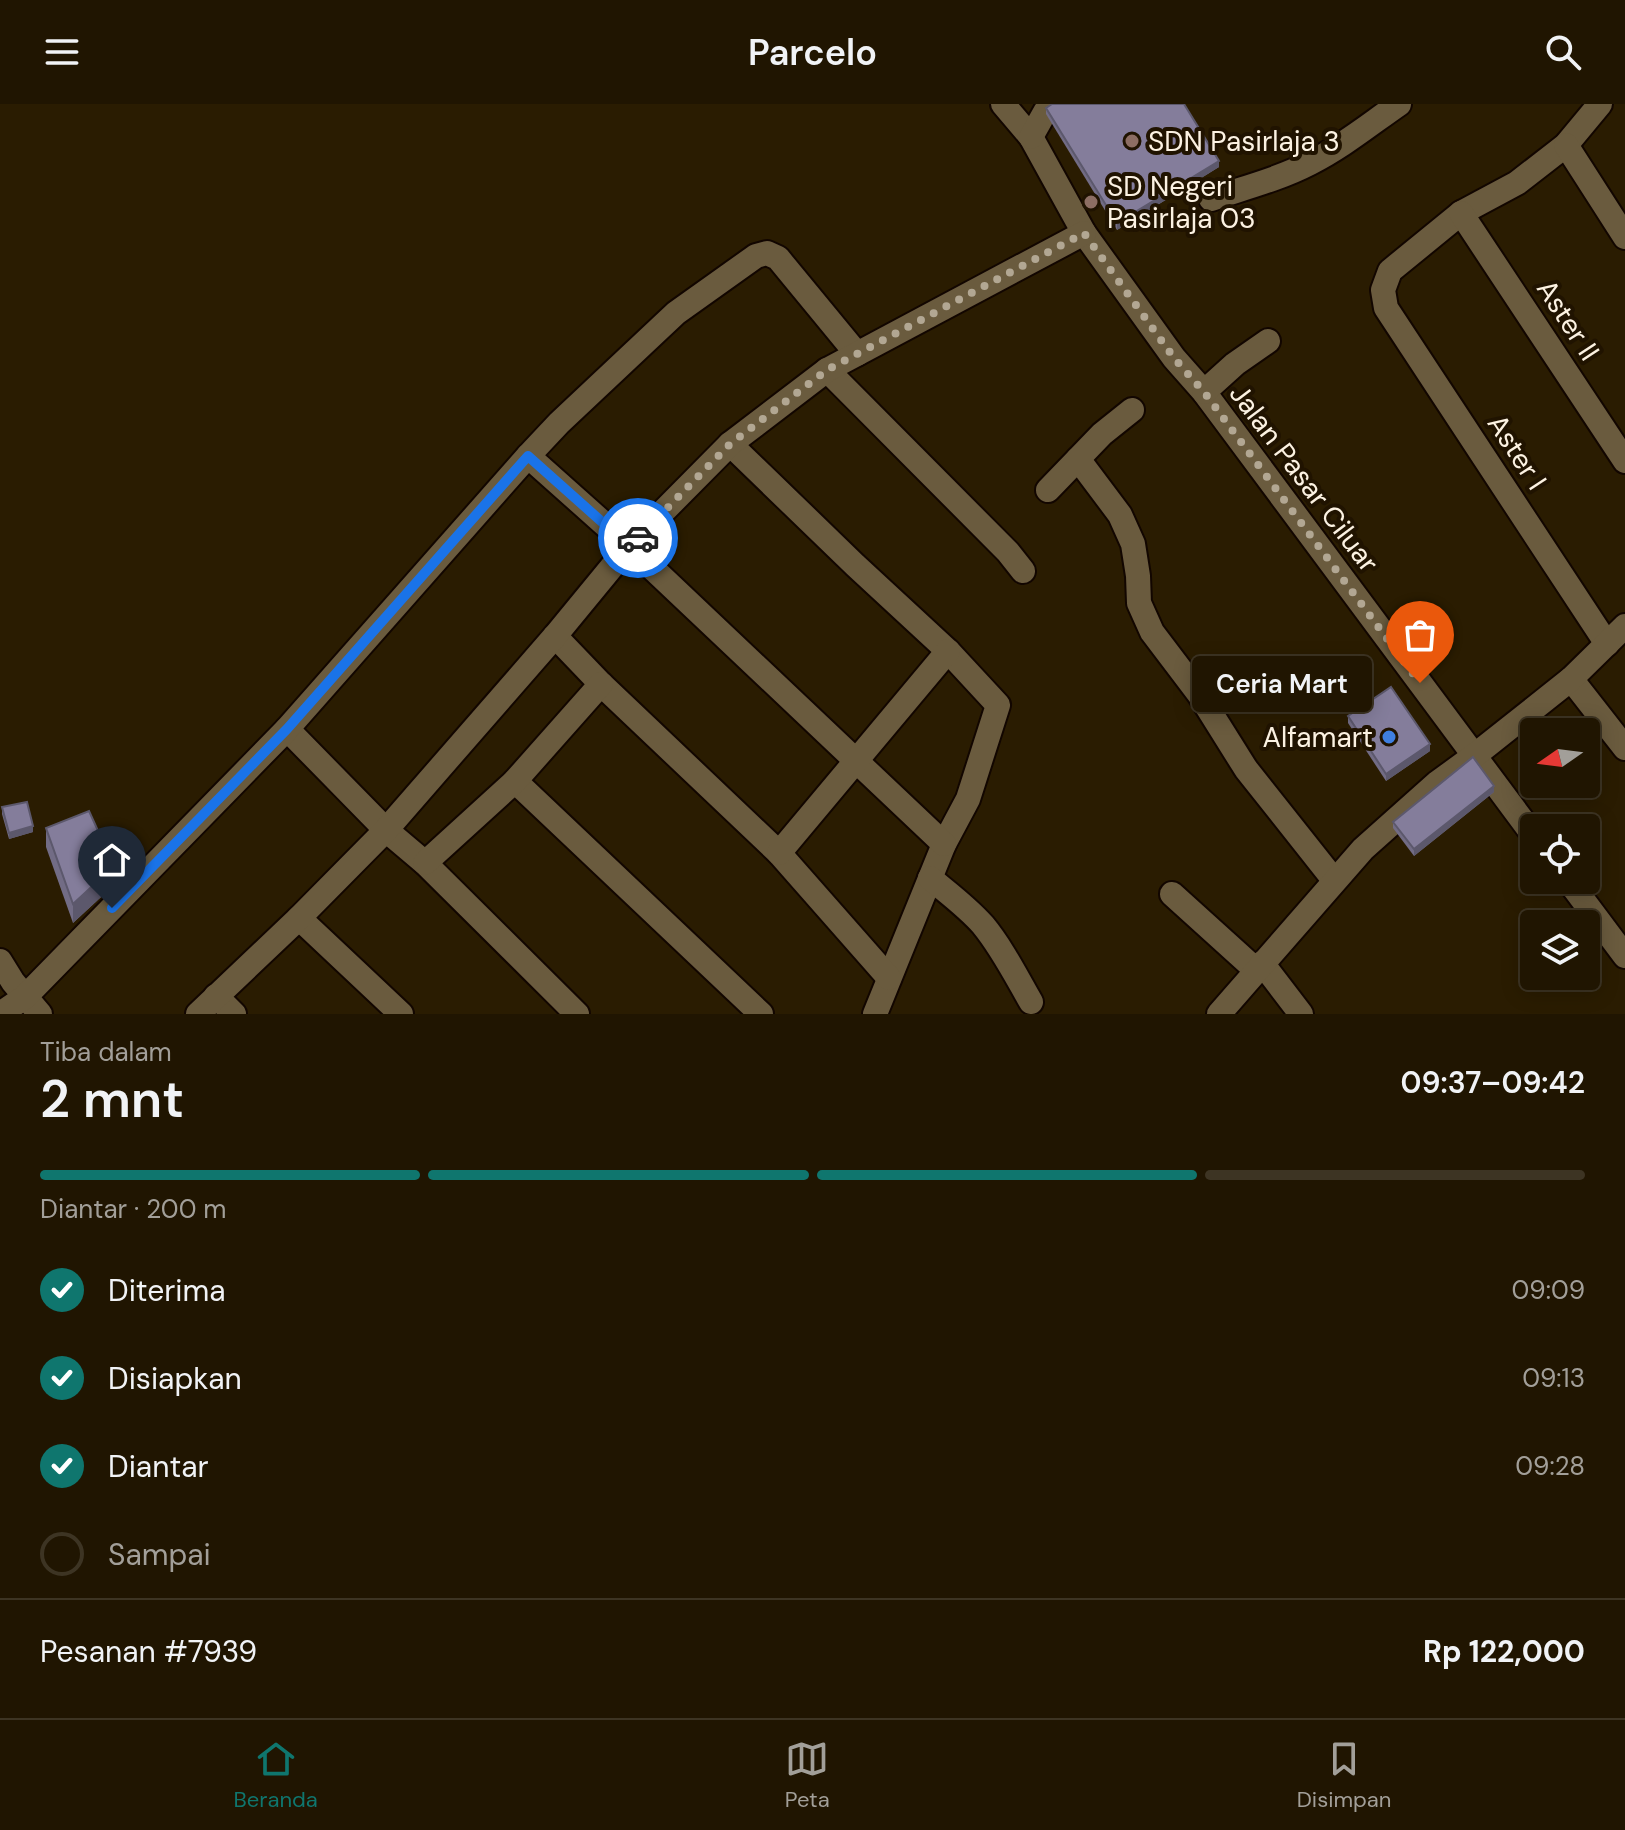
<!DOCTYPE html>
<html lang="id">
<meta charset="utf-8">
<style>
:root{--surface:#201501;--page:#281e0b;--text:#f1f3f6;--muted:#a29f99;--line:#3d3423;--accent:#0f766e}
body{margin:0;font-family:"DM Sans",sans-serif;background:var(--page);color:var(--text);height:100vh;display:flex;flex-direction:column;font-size:30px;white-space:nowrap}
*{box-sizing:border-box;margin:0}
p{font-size:26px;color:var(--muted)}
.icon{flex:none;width:44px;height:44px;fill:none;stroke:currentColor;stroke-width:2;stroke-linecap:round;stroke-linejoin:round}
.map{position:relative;height:910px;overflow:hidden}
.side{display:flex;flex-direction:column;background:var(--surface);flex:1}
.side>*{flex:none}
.needle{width:52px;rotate:256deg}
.fabs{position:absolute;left:1520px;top:614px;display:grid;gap:16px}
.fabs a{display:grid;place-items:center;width:80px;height:80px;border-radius:8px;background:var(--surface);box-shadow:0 4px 20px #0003,0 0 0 2px var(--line);font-size:40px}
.pin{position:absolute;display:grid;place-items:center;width:68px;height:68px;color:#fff;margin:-82px -34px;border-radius:50% 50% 50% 0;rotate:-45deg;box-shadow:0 0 8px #0007}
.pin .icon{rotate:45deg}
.courier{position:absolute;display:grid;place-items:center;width:80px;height:80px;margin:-40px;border:6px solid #1a73e8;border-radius:50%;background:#fff;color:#222;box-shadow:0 2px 10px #0007}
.bubble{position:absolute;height:56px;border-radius:8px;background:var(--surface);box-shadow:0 4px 20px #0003,0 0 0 2px var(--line);font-size:26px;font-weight:600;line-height:56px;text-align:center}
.headline em{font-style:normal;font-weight:600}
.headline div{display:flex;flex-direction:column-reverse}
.headline{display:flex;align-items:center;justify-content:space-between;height:136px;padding:0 40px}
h1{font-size:52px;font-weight:600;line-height:60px}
.bar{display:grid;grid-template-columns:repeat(4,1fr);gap:12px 8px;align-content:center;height:96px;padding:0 40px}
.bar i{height:10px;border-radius:6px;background:var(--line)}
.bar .current{background:var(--accent)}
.bar p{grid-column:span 4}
.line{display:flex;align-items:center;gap:20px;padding:0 40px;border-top:2px solid var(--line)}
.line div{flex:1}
ol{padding:0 40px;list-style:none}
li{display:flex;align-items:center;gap:24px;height:88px}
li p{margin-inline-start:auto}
li .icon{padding:8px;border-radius:50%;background:var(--accent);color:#fff;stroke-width:4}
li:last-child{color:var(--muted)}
li i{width:44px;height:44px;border:4px solid var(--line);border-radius:50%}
header{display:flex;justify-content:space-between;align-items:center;height:104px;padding:0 40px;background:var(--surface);font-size:36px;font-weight:600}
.dock{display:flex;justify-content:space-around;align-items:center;height:112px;border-top:2px solid var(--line);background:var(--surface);font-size:22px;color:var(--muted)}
.dock a{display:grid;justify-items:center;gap:4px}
.dock .current{color:var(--accent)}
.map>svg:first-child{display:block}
</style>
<header><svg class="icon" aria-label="menu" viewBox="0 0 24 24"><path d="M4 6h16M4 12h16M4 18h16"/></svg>Parcelo<svg class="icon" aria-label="search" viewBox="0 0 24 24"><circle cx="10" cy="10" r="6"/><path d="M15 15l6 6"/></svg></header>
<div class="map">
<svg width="1625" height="910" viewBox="0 0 1625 910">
<rect width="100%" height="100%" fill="#2a1c01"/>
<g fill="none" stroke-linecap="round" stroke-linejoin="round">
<defs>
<g id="minor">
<polyline points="1003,0 1031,33 1084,129 1174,254 1204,288 1534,732"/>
<polyline points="1600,0 1566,41 1517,79 1461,109 1390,167 1383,186 1386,204 1607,540"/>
<polyline points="1031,33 1045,8 1056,0"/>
<polyline points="1566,41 1625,133"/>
<path d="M1211,95C1244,84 1279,75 1310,59C1342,43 1370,20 1399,0"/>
<polyline points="1461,109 1625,357"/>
<polyline points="827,266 1008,448 1023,467"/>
<polyline points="1204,288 1235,260 1268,237"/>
<polyline points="730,340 855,461 948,547 998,601 968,695 944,740 875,910"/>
<polyline points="528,352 629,442 944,740"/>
<polyline points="1078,355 1120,411 1133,440 1138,472 1139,499 1152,528 1199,590 1246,665 1334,776"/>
<polyline points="1048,386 1102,330 1132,306"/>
<polyline points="555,532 601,580 779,749 889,874"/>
<polyline points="1571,575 1625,644"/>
<polyline points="287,625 386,726 425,759 577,910"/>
<polyline points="515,677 761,910"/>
<polyline points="779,749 948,547"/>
<polyline points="425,759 515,677 601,580"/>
<path d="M930,774C948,789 967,803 983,821C1002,844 1016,872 1031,898"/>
<polyline points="1568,776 1625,852"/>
<polyline points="1172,790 1256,866"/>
<polyline points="299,814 401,910"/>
<polyline points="0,857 13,878 40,910"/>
<polyline points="1262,859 1301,910"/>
<polyline points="216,892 234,910"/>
<polyline points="0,910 25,893 287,625 528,352 559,319 676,209 756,152 767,149 778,154 857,250"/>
<polyline points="198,910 299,814 386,726 555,532 629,442 730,340 827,266 1084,129"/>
<polyline points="1219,910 1363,745 1437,679 1474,652 1571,575 1625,522"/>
</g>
</defs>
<use href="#minor" stroke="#120600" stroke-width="28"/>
<use href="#minor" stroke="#6a5b3e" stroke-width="24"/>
</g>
<g fill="#726c85">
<polygon points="1046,4 1219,63 1117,126 1046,10"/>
<polygon points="1348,612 1430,647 1386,677 1348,619"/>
<polygon points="1494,688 1414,752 1393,724 1393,718"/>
<polygon points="2,703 33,728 9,735 2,710"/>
<polygon points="46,724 114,781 73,819 46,743"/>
</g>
<g fill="#5c586c">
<polygon points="1219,57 1219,63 1117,126 1117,119"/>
<polygon points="1430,640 1430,647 1386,677 1386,670"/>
<polygon points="1494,682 1494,688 1414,752 1414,745"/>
<polygon points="33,722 33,728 9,735 9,729"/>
<polygon points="114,762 114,781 73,819 73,800"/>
</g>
<g fill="#847d9b" stroke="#5c586c" stroke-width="2">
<polygon points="1052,0 1184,0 1219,57 1117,119 1046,4"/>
<polygon points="1391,583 1430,640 1386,670 1348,612"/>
<polygon points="1473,653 1494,682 1414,745 1393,718"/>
<polygon points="27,698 33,722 9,729 2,703"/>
<polygon points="89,707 114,762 73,800 46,724"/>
</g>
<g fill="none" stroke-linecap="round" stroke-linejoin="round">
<polyline stroke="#b2a793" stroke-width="8" stroke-dasharray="0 14.4" points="638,434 730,340 827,266 1084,129 1174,254 1204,288 1420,579"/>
<polyline stroke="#1a73e8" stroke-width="10" points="112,804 287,625 528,352 629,442 638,434"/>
</g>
<g fill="#8d6e63" stroke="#201300" stroke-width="3">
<circle cx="1132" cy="37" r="8"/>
<circle cx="1091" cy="98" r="8"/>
</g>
<circle fill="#3f7fe0" stroke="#201300" stroke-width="3" cx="1389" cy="633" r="8"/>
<g text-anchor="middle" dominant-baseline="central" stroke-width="8" stroke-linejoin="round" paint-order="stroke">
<g font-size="28" fill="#fcf2e2" stroke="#201300" text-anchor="start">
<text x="1148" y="37">SDN Pasirlaja 3</text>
<text x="1107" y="82">SD Negeri<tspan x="1107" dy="32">Pasirlaja 03</tspan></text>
<text x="1373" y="633" text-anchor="end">Alfamart</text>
</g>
<g font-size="28" fill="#fcf2e2" stroke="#201300">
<text transform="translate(1568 216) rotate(57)">Aster II</text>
<text transform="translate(1517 348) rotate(57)">Aster I</text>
<text transform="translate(1304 374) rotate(53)">Jalan Pasar Ciluar</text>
</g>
</g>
</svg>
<div class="fabs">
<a><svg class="needle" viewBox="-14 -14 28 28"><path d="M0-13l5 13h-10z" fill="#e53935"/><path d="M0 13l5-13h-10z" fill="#a29f99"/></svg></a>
<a><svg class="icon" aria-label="locate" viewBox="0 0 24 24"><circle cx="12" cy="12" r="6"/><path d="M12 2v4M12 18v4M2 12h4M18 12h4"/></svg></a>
<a><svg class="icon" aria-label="layers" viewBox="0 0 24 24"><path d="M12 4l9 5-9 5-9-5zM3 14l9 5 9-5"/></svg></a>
</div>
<div class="pin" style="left:1420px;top:579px;background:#ea580c"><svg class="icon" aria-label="bag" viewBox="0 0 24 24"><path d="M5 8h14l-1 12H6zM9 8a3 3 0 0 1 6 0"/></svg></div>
<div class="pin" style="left:112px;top:804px;background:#1f2937"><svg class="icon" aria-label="home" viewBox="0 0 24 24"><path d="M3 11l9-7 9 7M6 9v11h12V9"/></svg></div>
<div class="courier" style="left:638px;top:434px"><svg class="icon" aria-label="car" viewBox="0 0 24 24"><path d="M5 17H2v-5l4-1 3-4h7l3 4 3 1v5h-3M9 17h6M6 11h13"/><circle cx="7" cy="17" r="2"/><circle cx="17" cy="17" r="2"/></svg></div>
<div class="bubble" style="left:1192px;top:552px;width:180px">Ceria Mart</div>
</div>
<section class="side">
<div class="headline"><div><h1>2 mnt</h1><p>Tiba dalam</p></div><em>09:37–09:42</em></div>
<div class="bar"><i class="current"></i><i class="current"></i><i class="current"></i><i></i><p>Diantar · 200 m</p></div>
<ol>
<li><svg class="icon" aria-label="check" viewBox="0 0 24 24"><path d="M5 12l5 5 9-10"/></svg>Diterima<p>09:09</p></li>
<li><svg class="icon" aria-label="check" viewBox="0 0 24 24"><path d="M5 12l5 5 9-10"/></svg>Disiapkan<p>09:13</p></li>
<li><svg class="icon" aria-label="check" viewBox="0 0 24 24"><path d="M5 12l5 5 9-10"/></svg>Diantar<p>09:28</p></li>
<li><i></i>Sampai</li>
</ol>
<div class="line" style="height:104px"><div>Pesanan #7939</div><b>Rp 122,000</b></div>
</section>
<nav class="dock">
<a class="current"><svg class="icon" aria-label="home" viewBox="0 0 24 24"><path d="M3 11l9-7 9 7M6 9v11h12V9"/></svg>Beranda</a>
<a><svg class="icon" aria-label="map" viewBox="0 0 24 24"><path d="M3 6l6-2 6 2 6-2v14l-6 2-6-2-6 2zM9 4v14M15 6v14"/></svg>Peta</a>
<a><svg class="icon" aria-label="saved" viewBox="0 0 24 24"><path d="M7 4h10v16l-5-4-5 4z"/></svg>Disimpan</a>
</nav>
